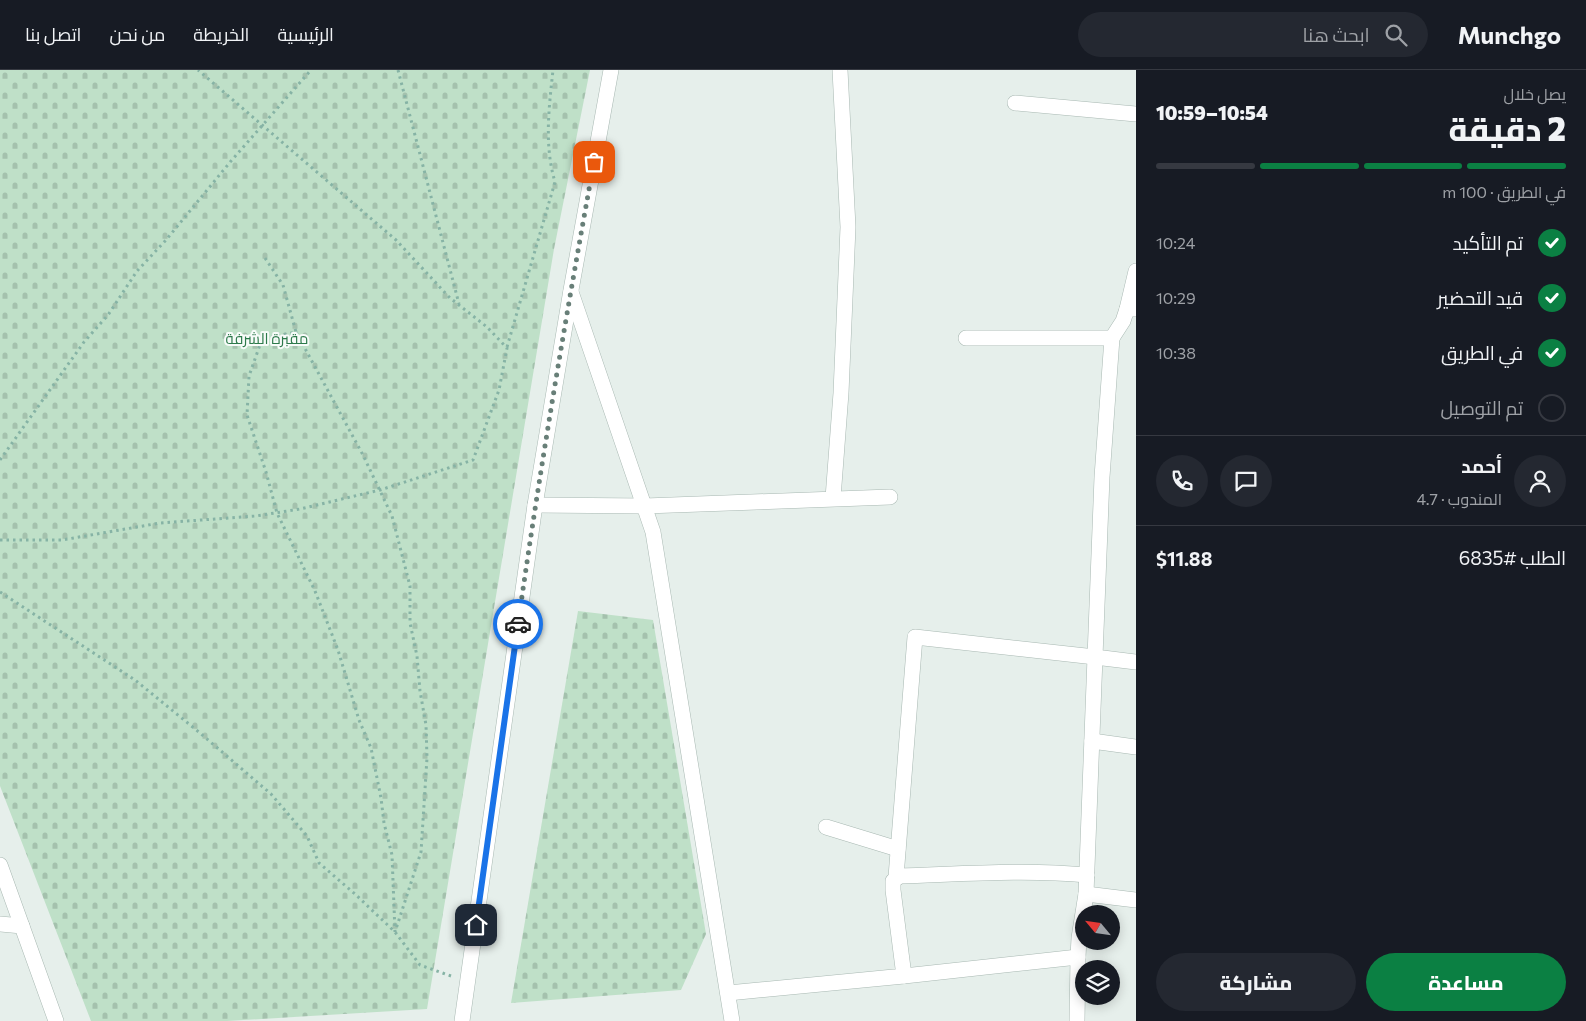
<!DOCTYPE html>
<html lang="ar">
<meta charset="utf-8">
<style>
:root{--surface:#171b24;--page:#242831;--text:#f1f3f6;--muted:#9ea1a6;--line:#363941;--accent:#0b8043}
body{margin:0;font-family:Commissioner,Cairo,sans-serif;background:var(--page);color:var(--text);direction:rtl;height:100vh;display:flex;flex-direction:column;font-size:19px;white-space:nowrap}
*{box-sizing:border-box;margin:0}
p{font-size:16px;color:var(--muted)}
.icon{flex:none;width:28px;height:28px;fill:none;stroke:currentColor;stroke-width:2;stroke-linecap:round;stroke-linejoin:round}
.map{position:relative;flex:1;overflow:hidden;direction:ltr}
.drawer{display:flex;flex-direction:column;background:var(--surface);width:450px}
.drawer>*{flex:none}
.needle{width:32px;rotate:299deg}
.buttons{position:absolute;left:1075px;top:835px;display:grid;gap:10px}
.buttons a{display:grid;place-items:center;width:45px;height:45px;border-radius:50%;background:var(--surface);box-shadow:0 2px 12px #0003;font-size:25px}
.pin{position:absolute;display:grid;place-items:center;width:42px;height:42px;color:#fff;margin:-21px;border-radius:10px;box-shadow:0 2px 8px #0006}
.courier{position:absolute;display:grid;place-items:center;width:50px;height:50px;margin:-25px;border:4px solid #1a73e8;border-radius:50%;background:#fff;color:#222;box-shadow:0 1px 6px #0007}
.headline em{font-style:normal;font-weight:800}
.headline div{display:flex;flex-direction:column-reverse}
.headline{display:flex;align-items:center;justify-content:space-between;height:85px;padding:0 20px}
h1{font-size:32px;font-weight:800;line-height:38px}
.bar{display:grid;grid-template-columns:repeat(4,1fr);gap:8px 5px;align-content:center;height:60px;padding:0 20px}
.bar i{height:6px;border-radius:4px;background:var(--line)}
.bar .active{background:var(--accent)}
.bar p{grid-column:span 4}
.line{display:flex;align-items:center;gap:12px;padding:0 20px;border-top:1px solid var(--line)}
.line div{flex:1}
.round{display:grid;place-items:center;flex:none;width:52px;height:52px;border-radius:26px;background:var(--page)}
ol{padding:0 20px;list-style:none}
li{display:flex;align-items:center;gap:15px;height:55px}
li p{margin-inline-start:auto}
li .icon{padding:5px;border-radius:50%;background:var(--accent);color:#fff;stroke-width:4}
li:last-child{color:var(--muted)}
li i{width:28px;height:28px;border:2px solid var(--line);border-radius:50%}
.action{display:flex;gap:10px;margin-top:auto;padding:10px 20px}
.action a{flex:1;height:58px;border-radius:30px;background:var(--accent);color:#fff;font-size:20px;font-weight:800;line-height:58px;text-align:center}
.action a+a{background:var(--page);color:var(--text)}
header{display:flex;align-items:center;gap:30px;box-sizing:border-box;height:70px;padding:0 25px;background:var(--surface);border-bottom:1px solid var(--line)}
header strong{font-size:24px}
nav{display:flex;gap:28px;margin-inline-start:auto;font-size:18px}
.search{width:350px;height:45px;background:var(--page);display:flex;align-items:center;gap:12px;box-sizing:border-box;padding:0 18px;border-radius:28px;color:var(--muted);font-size:19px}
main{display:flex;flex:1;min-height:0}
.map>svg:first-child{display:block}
</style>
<header>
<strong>Munchgo</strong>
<div class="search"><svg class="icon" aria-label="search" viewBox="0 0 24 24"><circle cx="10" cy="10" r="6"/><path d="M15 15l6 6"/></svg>ابحث هنا</div>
<nav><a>الرئيسية</a><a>الخريطة</a><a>من نحن</a><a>اتصل بنا</a></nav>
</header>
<main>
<section class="drawer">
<div class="headline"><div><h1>2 دقيقة</h1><p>يصل خلال</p></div><em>10:54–10:59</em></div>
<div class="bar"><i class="active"></i><i class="active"></i><i class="active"></i><i></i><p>في الطريق · 100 m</p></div>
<ol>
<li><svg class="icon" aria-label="check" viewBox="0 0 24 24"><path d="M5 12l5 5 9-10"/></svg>تم التأكيد<p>10:24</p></li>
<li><svg class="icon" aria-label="check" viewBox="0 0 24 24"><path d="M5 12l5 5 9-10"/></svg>قيد التحضير<p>10:29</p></li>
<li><svg class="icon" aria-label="check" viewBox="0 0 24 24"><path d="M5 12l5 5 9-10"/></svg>في الطريق<p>10:38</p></li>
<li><i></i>تم التوصيل</li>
</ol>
<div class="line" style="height:90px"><a class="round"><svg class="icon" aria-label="person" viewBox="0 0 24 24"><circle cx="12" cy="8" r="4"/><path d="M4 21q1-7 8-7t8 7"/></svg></a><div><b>أحمد</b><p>المندوب · 4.7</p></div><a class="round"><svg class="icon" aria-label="chat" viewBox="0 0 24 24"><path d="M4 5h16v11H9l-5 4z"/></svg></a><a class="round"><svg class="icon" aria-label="phone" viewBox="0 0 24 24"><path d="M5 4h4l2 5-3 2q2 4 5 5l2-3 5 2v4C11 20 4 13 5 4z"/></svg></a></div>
<div class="line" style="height:65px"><div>الطلب #6835</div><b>$11.88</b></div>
<div class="action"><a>مساعدة</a><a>مشاركة</a></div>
</section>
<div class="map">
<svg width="1136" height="951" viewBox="0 0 1136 951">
<defs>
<pattern id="cemetery-stones" width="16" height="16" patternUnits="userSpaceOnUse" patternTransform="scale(1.25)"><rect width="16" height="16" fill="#bfe0c8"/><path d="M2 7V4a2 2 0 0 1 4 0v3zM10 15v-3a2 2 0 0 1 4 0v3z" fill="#a4c1ad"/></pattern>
</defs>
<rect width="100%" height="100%" fill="#e6efeb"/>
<g fill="url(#cemetery-stones)">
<polygon points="0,0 590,0 554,179 427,939 227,951 91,951 0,716"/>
<polygon points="578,541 653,550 706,864 681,920 511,933"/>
</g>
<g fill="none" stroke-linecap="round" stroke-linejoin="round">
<defs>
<g id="street">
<polyline points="1015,33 1136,44"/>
<polyline points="1136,201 1127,239 1136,239"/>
<polyline points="571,222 653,462 732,951"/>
<polyline points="966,268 1112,268 1123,251 1127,239"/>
<polyline points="1112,268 1102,407 1095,587 1136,592"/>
<polyline points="833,428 841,323 848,157 840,0"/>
<polyline points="535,435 645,436 890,427"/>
<polyline points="1092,671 1136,677"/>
<polyline points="826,757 898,779"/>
<polyline points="0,795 56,951"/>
<polyline points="896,807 915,567 1095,587 1086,824 1079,868 1078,887 904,906"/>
<polyline points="1086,824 1136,830"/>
<polyline points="0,854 22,856"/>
<path d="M728,923L904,906L893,820V811L900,806C962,804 1025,799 1087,805"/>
<polyline points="462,951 535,435 571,220 611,0"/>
<polyline points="1077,951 1078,887"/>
</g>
</defs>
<use href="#street" stroke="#a8b8b2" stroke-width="16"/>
<g stroke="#86b3a5" stroke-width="3" stroke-dasharray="2.5 4" stroke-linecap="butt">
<polyline points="398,0 459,234"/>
<polyline points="265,188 283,215 296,262 262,269 249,306 247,345 266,402 277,443 315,521 338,580 359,650 371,678 381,728 384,753 392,785 395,862"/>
<polyline points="296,262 363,385 392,446 410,516 410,553 417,586 420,621 426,655 427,688 421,782 396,859"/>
<path d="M507,277L555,112C544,75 549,38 553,0"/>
<polyline points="0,390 84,272 108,245 137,201 166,170 231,91 311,0"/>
<polyline points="0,470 62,470 160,453 256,446 300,439 380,420 473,390 499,320 507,278 487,257 450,228 396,170 198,0"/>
<polyline points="0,522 135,610 200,663 271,724 307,766 319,793 355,824 395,862 420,895 451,906"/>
</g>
<use href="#street" stroke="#fff" stroke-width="15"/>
</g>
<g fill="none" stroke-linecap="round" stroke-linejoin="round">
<path stroke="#687f78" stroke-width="5" stroke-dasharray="0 9" d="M518,554C540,399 566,245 594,92"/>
<polyline stroke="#1a73e8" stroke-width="6" points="476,855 518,554"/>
</g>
<g text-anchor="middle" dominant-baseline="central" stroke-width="4" stroke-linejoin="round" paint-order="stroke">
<g font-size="15" fill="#2d7a4b" stroke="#f7fbf9">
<text x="267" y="268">مقبرة الشرفة</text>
</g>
</g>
</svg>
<div class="buttons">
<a><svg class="needle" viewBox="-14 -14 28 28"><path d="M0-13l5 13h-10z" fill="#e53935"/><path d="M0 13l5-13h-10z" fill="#9ea1a6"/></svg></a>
<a><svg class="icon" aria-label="layers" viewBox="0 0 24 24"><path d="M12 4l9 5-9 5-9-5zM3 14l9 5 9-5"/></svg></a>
</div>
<div class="pin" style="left:594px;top:92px;background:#ea580c"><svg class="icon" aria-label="bag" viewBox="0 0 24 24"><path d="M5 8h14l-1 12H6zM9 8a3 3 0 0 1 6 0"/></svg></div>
<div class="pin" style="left:476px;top:855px;background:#1f2937"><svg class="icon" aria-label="home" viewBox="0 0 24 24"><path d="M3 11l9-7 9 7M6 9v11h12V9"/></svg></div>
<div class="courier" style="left:518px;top:554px"><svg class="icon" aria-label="car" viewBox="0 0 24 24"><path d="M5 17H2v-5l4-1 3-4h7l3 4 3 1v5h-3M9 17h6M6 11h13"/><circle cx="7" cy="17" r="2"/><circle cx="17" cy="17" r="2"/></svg></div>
</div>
</main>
